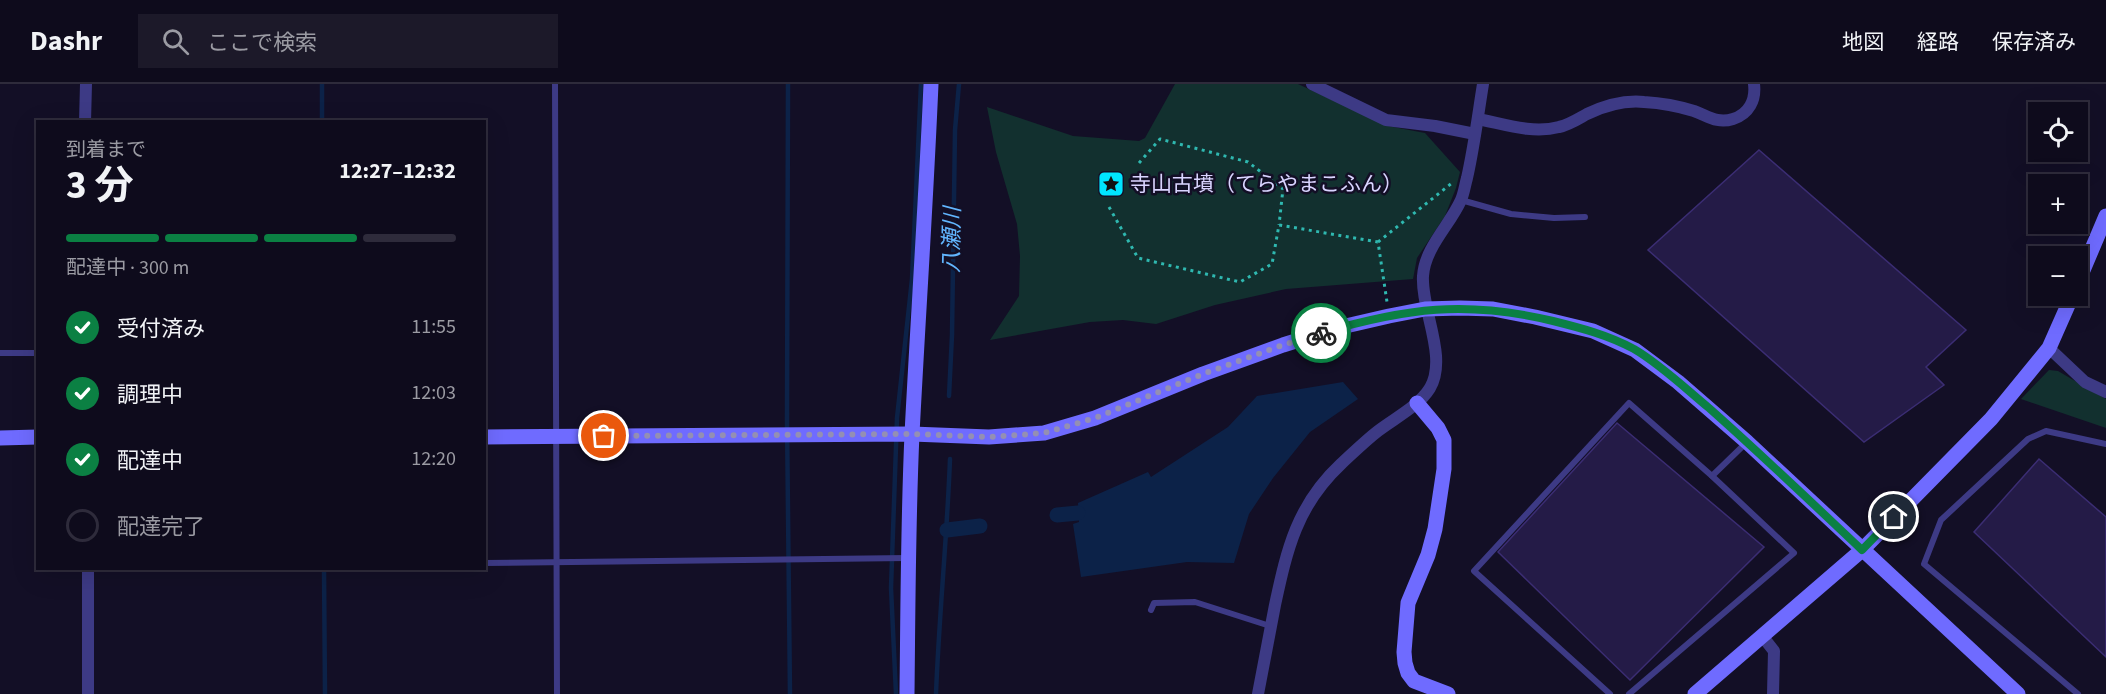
<!DOCTYPE html>
<html lang="ja">
<meta charset="utf-8">
<style>
:root{--surface:#0e0b1c;--page:#1c1929;--text:#f1f3f6;--muted:#9b9ba3;--line:#2e2b3b;--accent:#0b8043}
body{margin:0;font-family:"Source Sans 3","Noto Sans JP",sans-serif;background:var(--page);color:var(--text);height:100vh;display:flex;flex-direction:column;font-size:22px;white-space:nowrap}
*{box-sizing:border-box;margin:0}
p{font-size:20px;color:var(--muted)}
.icon{flex:none;width:33px;height:33px;fill:none;stroke:currentColor;stroke-width:2;stroke-linecap:round;stroke-linejoin:round}
.map{position:relative;flex:1;overflow:hidden}
.drawer{position:absolute;left:36px;top:36px;width:450px;height:450px;display:flex;flex-direction:column;background:var(--surface);border-radius:0px;box-shadow:0 6px 24px #0002,0 0 0 2px var(--line)}
.drawer>*{flex:none}
.controls{position:absolute;left:2028px;top:18px;display:grid;gap:12px}
.controls a{display:grid;place-items:center;width:60px;height:60px;border-radius:0px;background:var(--surface);box-shadow:0 6px 24px #0002,0 0 0 2px var(--line);font-size:30px}
.pin{position:absolute;display:grid;place-items:center;width:51px;height:51px;color:#fff;margin:-26px;border:3px solid #fff;border-radius:50%;box-shadow:0 2px 6px #0007}
.courier{position:absolute;display:grid;place-items:center;width:60px;height:60px;margin:-30px;border:4px solid #0b8043;border-radius:50%;background:#fff;color:#222;box-shadow:0 2px 8px #0007}
.summary em{font-style:normal;font-weight:700}
.summary div{display:flex;flex-direction:column-reverse}
.summary{display:flex;align-items:center;justify-content:space-between;height:102px;padding:0 30px}
h1{font-size:39px;font-weight:700;line-height:45px}
.bar{display:grid;grid-template-columns:repeat(4,1fr);gap:9px 6px;align-content:center;height:72px;padding:0 30px}
.bar i{height:8px;border-radius:4px;background:var(--line)}
.bar .selected{background:var(--accent)}
.bar p{grid-column:span 4}
ol{padding:0 30px;list-style:none}
li{display:flex;align-items:center;gap:18px;height:66px}
li p{margin-inline-start:auto}
li .icon{padding:6px;border-radius:50%;background:var(--accent);color:#fff;stroke-width:4}
li:last-child{color:var(--muted)}
li i{width:33px;height:33px;border:3px solid var(--line);border-radius:50%}
header{display:flex;align-items:center;gap:36px;box-sizing:border-box;height:84px;padding:0 30px;background:var(--surface);border-bottom:2px solid var(--line)}
header strong{font-size:28px}
nav{display:flex;gap:33px;margin-inline-start:auto;font-size:21px}
.search{width:420px;height:54px;background:var(--page);display:flex;align-items:center;gap:15px;box-sizing:border-box;padding:0 21px;border-radius:0px;color:var(--muted);font-size:22px}
.map>svg:first-child{display:block}
</style>
<header>
<strong>Dashr</strong>
<div class="search"><svg class="icon" aria-label="search" viewBox="0 0 24 24"><circle cx="10" cy="10" r="6"/><path d="M15 15l6 6"/></svg>ここで検索</div>
<nav><a>地図</a><a>経路</a><a>保存済み</a></nav>
</header>
<div class="map">
<svg width="2106" height="610" viewBox="0 0 2106 610">
<rect width="100%" height="100%" fill="#130f26"/>
<g fill="#12302f">
<polygon points="1175,0 1298,0 1388,42 1425,49 1460,88 1456,104 1445,132 1417,174 1413,195 1286,205 1215,221 1156,240 1123,236 1090,238 990,256 1019,212 1020,172 1017,140 996,68 987,23 1073,52 1139,57 1145,54"/>
<polygon points="2049,286 2058,287 2106,315 2106,344 2021,315"/>
</g>
<polygon fill="#0c2248" points="1343,298 1358,315 1310,348 1273,394 1249,430 1234,479 1187,478 1081,493 1073,440 1079,438 1078,419 1148,388 1151,393 1228,343 1257,312"/>
<g fill="none" stroke-linecap="round" stroke-linejoin="round">
<g stroke="#0c2248" stroke-width="4.5">
<polyline points="322,0 322,38"/>
<polyline points="788,0 787,337 790,610"/>
<polyline points="949,312 952,251 955,46 959,0"/>
<polyline points="324,484 325,610"/>
<polyline points="896,610 891,504 897,334 912,195 921,0"/>
<path d="M936,610C939,532 947,454 950,375"/>
</g>
<g stroke="#0c2248" stroke-width="15">
<polyline points="1057,431 1078,429"/>
<polyline points="947,446 980,442"/>
</g>
</g>
<g fill="#241b47" stroke="#3b2d73" stroke-width="1.5">
<polygon points="1759,66 1966,246 1926,283 1944,301 1864,358 1648,166"/>
<polygon points="1617,339 1764,463 1630,596 1498,468"/>
<polygon points="2039,375 2106,433 2106,573 1974,448"/>
</g>
<g fill="none" stroke-linecap="round" stroke-linejoin="round">
<g stroke="#2fb8b0" stroke-width="3" stroke-dasharray="3 4.5" stroke-linecap="butt">
<polyline points="1139,79 1160,55 1248,78 1283,105 1279,141"/>
<polyline points="1109,123 1138,174 1240,198 1272,180 1279,141 1378,158 1387,218"/>
<polyline points="1378,158 1452,99"/>
</g>
<g stroke="#3d3a85" stroke-width="6">
<polyline points="555,0 557,610"/>
<polyline points="1461,116 1511,130 1554,134 1585,133"/>
<polyline points="0,269 38,269"/>
<polyline points="1712,392 1747,358"/>
<polyline points="484,479 907,474"/>
<polyline points="1151,526 1154,519 1195,518 1270,542"/>
<polyline points="1610,610 1474,487 1629,319 1712,392 1794,469 1629,610"/>
<polyline points="2078,610 1924,480 1941,436 2028,355 2046,347 2106,360"/>
</g>
<g stroke="#3d3a85" stroke-width="12">
<polyline points="1312,0 1386,36 1435,42 1475,50"/>
<path d="M1478,35C1504,40 1532,50 1559,43C1569,41 1578,35 1587,30C1606,21 1624,16 1644,18C1661,19 1678,22 1694,27C1708,32 1717,40 1733,35C1749,30 1756,16 1754,0"/>
<polyline points="85,38 86,0"/>
<polyline points="2049,264 2085,298 2106,308"/>
<polyline points="88,484 88,610"/>
<polyline points="1763,553 1774,567 1773,610"/>
<path d="M1258,610C1264,580 1269,551 1275,521C1287,465 1297,421 1341,380C1353,369 1365,357 1378,347C1395,334 1419,322 1430,304C1448,273 1421,226 1423,192C1425,163 1450,141 1461,116C1464,109 1465,101 1467,94C1474,63 1478,31 1483,0"/>
</g>
<g stroke="#6f6bff" stroke-width="15">
<polyline points="2078,198 2106,132"/>
<polyline points="1417,319 1438,344 1444,356 1444,385 1435,445 1428,471 1408,519 1404,568 1405,579 1408,589 1414,597 1448,610"/>
<polyline points="484,353 912,350 989,353 1044,349 1095,334 1203,290 1283,261 1337,244 1389,232 1425,225 1460,224 1493,225 1535,233 1593,247 1635,266 1678,298 1747,358 2018,610"/>
<polyline points="0,354 38,353"/>
<path d="M907,610C908,523 908,437 912,350C918,234 926,117 931,0"/>
<polyline points="1695,610 1862,466 1991,335 2049,264 2072,212"/>
</g>
</g>
<g fill="none" stroke-linecap="round" stroke-linejoin="round">
<polyline stroke="#948fb3" stroke-width="6" stroke-dasharray="0 10.8" points="604,352 912,350 989,353 1044,349 1095,334 1203,290 1283,261 1321,249"/>
<path stroke="#0b8043" stroke-width="8" d="M1321,249C1406,224 1466,216 1553,237C1581,244 1608,251 1634,265C1660,280 1686,305 1709,324C1761,370 1811,418 1862,466L1894,433"/>
</g>
<defs>
<symbol id="sight-square" viewBox="-11 -11 22 22"><rect x="-9" y="-9" width="18" height="18" rx="4" fill="#00e5ff" stroke="#130f26"/><path d="M0-6L1.8-2.2L6-1.7L2.9 1.2L3.7 5.4L0 3.3L-3.7 5.4L-2.9 1.2L-6-1.7L-1.8-2.2Z" fill="#111"/></symbol>
</defs>
<g fill-rule="evenodd">
<use href="#sight-square" x="1096" y="85" width="30" height="30"/>
</g>
<g text-anchor="middle" dominant-baseline="central" stroke-width="5" stroke-linejoin="round" paint-order="stroke">
<g font-size="21" fill="#d9d4ff" stroke="#130f26" text-anchor="start">
<text x="1130" y="100">寺山古墳（てらやまこふん）</text>
</g>
<g font-size="22" font-style="italic" fill="#62b6ff" stroke="#130f26">
<text transform="translate(952 156) rotate(-89)">八瀬川</text>
</g>
</g>
</svg>
<div class="controls">
<a><svg class="icon" aria-label="locate" viewBox="0 0 24 24"><circle cx="12" cy="12" r="6"/><path d="M12 2v4M12 18v4M2 12h4M18 12h4"/></svg></a>
<a>+</a>
<a>−</a>
</div>
<div class="pin" style="left:604px;top:352px;background:#ea580c"><svg class="icon" aria-label="bag" viewBox="0 0 24 24"><path d="M5 8h14l-1 12H6zM9 8a3 3 0 0 1 6 0"/></svg></div>
<div class="pin" style="left:1894px;top:433px;background:#1f2937"><svg class="icon" aria-label="home" viewBox="0 0 24 24"><path d="M3 11l9-7 9 7M6 9v11h12V9"/></svg></div>
<div class="courier" style="left:1321px;top:249px"><svg class="icon" aria-label="bike" viewBox="0 0 24 24"><circle cx="6" cy="16" r="4"/><circle cx="18" cy="16" r="4"/><path d="M6 16l4-8h5l3 8M10 8l3 8H6M13 5h3"/></svg></div>
<section class="drawer">
<div class="summary"><div><h1>3 分</h1><p>到着まで</p></div><em>12:27–12:32</em></div>
<div class="bar"><i class="selected"></i><i class="selected"></i><i class="selected"></i><i></i><p>配達中 · 300 m</p></div>
<ol>
<li><svg class="icon" aria-label="check" viewBox="0 0 24 24"><path d="M5 12l5 5 9-10"/></svg>受付済み<p>11:55</p></li>
<li><svg class="icon" aria-label="check" viewBox="0 0 24 24"><path d="M5 12l5 5 9-10"/></svg>調理中<p>12:03</p></li>
<li><svg class="icon" aria-label="check" viewBox="0 0 24 24"><path d="M5 12l5 5 9-10"/></svg>配達中<p>12:20</p></li>
<li><i></i>配達完了</li>
</ol>
</section>
</div>
